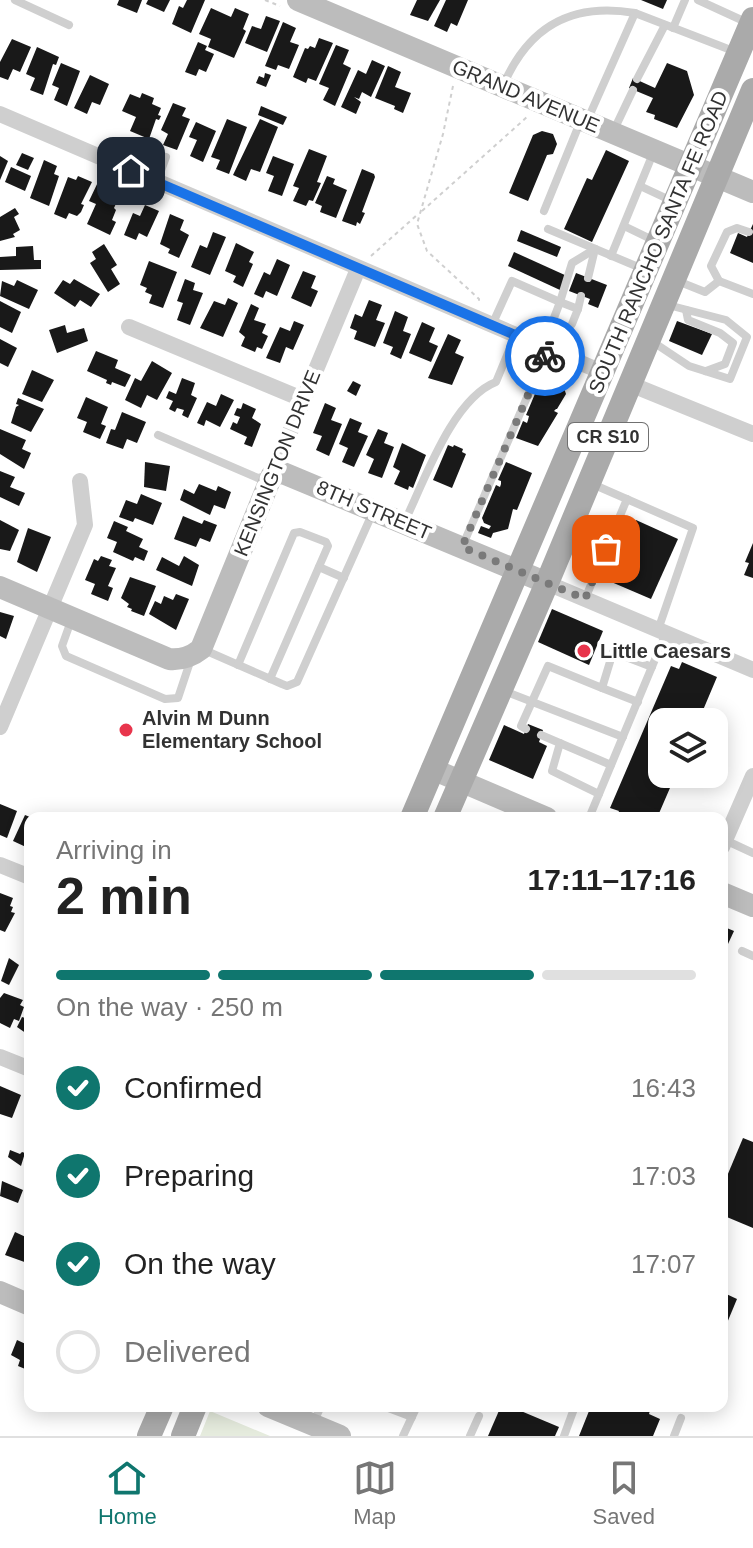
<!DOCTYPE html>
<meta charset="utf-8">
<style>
:root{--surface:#fff;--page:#f2f2f2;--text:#222;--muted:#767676;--line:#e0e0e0;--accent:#0f766e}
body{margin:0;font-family:Helvetica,sans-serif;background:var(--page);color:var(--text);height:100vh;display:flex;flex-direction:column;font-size:30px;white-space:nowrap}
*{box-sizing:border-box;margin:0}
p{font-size:26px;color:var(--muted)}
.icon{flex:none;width:44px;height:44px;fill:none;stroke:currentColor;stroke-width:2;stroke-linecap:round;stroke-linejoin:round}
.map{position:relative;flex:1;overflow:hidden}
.sheet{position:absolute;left:24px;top:812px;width:704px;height:600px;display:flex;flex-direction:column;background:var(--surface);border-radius:16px;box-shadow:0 4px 20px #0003}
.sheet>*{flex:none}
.fabs{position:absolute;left:648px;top:708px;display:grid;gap:16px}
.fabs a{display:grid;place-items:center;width:80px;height:80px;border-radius:16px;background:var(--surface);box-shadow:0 4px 20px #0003;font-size:40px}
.pin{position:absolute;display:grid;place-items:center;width:68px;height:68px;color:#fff;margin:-34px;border-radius:16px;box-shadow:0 4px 12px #0006}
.courier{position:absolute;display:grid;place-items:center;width:80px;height:80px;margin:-40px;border:6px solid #1a73e8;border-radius:50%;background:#fff;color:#222;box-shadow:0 2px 10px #0007}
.summary em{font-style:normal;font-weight:800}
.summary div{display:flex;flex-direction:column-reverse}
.summary{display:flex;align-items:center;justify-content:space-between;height:136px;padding:0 32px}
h1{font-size:52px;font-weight:800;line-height:60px}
.bar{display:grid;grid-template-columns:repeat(4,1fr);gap:12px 8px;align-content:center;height:96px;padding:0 32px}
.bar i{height:10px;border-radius:6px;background:var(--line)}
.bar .selected{background:var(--accent)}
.bar p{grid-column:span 4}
ol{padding:0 32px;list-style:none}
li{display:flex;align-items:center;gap:24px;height:88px}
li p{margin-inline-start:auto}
li .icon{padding:8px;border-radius:50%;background:var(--accent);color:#fff;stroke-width:4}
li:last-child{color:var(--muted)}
li i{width:44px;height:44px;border:4px solid var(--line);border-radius:50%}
.tabs{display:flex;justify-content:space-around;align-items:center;height:112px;border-top:2px solid var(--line);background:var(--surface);font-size:22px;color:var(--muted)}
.tabs a{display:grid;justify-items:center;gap:4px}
.tabs .selected{color:var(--accent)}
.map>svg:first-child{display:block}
</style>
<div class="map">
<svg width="753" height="1436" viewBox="0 0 753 1436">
<rect width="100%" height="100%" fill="#fff"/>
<polygon fill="#e6ecde" points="210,1411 270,1436 200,1436"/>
<g fill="#191919">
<polygon points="119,0 142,0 137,13 117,5"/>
<polygon points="148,0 170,0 164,12 146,4"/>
<polygon points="187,0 205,0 191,33 172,24 179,6 183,8"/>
<polygon points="417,0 440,0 428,21 410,15"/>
<polygon points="446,0 468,0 457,26 451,23 447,32 434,26"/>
<polygon points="641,0 667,0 663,9"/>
<polygon points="211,8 231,17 235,8 249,14 243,29 246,31 234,58 208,47 211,39 199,34"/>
<polygon points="266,16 280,21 267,52 245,43 252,26 261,29"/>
<polygon points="283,22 296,28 290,42 299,45 289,69 278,65 276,70 265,66"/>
<polygon points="319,38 333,43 316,81 308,78 306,83 293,77 305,48 308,49 310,46 315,48"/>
<polygon points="12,39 31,47 20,72 13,69 8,80 0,77 0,62"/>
<polygon points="198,42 207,46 205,50 214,54 206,72 199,69 196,76 185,72"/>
<polygon points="336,45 349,50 343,64 351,68 335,106 323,100 329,88 319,84"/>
<polygon points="37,47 59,57 56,65 53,64 43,95 30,90 35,78 26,74"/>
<polygon points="372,60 385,66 371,97 362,92 359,99 354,97 361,102 356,114 341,107 358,70 366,74"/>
<polygon points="61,63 80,71 67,106 54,100 59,88 52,85"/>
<polygon points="667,63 687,71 694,95 677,128 654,119 655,115 646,112 653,98 629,88 633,78 655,88"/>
<polygon points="388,66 401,72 395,87 411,93 403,113 394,109 395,106 375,98"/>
<polygon points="265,73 271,75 266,87 256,83 259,76 264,78"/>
<polygon points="90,75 109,84 100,105 92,102 87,114 74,108"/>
<polygon points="142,93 154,98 152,104 161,108 158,115 161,116 159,120 156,119 149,139 130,131 136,117 122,111 130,94 140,98"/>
<polygon points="173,103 186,108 182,116 190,119 177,150 163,145 168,134 161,130"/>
<polygon points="261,106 287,117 283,125 258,115"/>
<polygon points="227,119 247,127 229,174 216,169 220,160 211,157"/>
<polygon points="260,119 278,127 260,172 251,169 246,181 233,175"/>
<polygon points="196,122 216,131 203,162 190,156 197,140 189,137"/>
<polygon points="542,131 553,134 557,144 553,154 547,155 528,201 509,193 533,135"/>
<polygon points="309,149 327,156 317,182 321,183 313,201 309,200 306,206 293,201 299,188 293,186"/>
<polygon points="606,150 629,161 592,242 564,229 587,178 592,180"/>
<polygon points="22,153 34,158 28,170 16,165"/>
<polygon points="0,156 8,161 0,180"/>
<polygon points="273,156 294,164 282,196 268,191 274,176 266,173"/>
<polygon points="44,160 57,166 54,174 59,176 49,206 30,198"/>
<polygon points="11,167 31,176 25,191 5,182"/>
<polygon points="362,169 374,174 375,177 362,212 365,213 360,224 357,222 356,226 342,221"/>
<polygon points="78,176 92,182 81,204 84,205 81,212 77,216 69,213 66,219 54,214 68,177 76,180"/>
<polygon points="327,176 335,179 333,184 347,190 336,218 320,212 322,206 315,203"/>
<polygon points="99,180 104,182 102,185 120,195 114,208 116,210 112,220 116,222 110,235 87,224 96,204 89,201"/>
<polygon points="145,205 159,211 147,237 139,233 136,240 124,235 133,213 140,216"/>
<polygon points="15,208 19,214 14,217 20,230 13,234 15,237 0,241 0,217"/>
<polygon points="170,214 184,220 180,230 189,235 179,258 168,253 170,249 160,244"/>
<polygon points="753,224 753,263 730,253 738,233 747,237"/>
<polygon points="521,230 561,247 557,257 517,241"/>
<polygon points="213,232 226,237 210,275 191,267 200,245 207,248"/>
<polygon points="236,243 254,252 249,262 253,264 243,287 233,282 236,276 225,271"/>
<polygon points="104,244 117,265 111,269 120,284 108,292 90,263 96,259 92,252"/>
<polygon points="33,246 34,260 41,260 41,269 0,270 0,257 16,256 16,247"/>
<polygon points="514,252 567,276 560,290 508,266"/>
<polygon points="277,259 290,265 277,296 266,291 263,298 254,294 264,272 270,275"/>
<polygon points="149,261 177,272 163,308 149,303 152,295 145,292 147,288 140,285"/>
<polygon points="303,271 316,276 311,288 318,291 311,307 291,298"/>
<polygon points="576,273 607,285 598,308 588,304 590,299 569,291"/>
<polygon points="74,279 100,294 91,307 80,300 75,307 54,293 63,280 70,284"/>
<polygon points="185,279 195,283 193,290 203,293 190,325 177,320 183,303 177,301"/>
<polygon points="17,280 38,290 29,309 0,296 2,281 14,286"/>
<polygon points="228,298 238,303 223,337 200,328 214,301 225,305"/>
<polygon points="369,300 382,305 376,320 385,323 375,347 354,339 357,331 350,328 355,314 362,317"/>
<polygon points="0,301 21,312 12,333 0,327"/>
<polygon points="251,304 259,308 254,320 266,324 262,333 268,336 262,349 257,347 255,352 241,346 245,337 239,332"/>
<polygon points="395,311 408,317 403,331 411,334 401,359 390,354 393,347 383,343"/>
<polygon points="294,321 304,325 293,350 286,347 280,363 266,358 280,327 290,331"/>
<polygon points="677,321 712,334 702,355 669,341"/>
<polygon points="422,322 435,328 429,342 438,346 431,362 409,353"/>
<polygon points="65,325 67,333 84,328 88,341 57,353 49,330"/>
<polygon points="448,334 461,340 455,353 464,357 452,385 428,378"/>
<polygon points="0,339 17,348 8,367 0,363"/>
<polygon points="96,351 118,360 115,368 131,375 125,387 112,382 111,385 106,383 107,380 87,371"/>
<polygon points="152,361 172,373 157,400 147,395 141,408 125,400 135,378 141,381"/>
<polygon points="32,370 54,380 42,402 22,394"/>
<polygon points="549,370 561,376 559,381 562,382 566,394 557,409 556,409 554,411 558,413 538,446 516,438 523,421 527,423 528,420 529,416 526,415 540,382 543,383 545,380 552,383 554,380 546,376"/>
<polygon points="182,378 195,383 191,395 197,398 188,418 182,415 184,410 177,408 175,412 169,409 173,401 166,398 169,391 176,394"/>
<polygon points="353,381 361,385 356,396 347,391"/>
<polygon points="221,394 234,400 220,427 206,420 204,426 197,423 207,402 216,406"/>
<polygon points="86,397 108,407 101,424 106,426 100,439 83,432 87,422 77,418"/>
<polygon points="18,398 44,409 31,432 11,423 16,407 19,405 16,404"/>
<polygon points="243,403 256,409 252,418 261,424 252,447 244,444 247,437 230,429 233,422 237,424 240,417 234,415 237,408 241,409"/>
<polygon points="325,403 336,408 331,420 342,424 329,456 316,450 322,436 313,433"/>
<polygon points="122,412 146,422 137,443 127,439 123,449 106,443 111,429 115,430"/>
<polygon points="350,418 362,423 358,432 368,436 354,467 342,462 348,448 339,444"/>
<polygon points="0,429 26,440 22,449 31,453 24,469 0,454"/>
<polygon points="378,429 388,433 384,443 394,447 382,478 368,473 374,459 366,455"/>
<polygon points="402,443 426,455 413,488 409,486 408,490 394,484 400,471 393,467"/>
<polygon points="448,445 453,447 454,445 463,449 462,452 466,454 452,488 433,480"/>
<polygon points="145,462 170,466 166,491 144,487"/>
<polygon points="506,462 532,473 517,510 513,509 508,529 493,533 491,538 478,533 481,526 489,529 491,526 484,523 482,518 496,485 500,487 501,484 501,481 498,480"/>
<polygon points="0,471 15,477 10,487 25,493 19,506 0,497"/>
<polygon points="199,484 216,491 218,486 231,492 225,509 214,505 210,515 180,500 184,489 194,494"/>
<polygon points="141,494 162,503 153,525 135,518 133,522 119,517 126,500 137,504"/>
<polygon points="183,516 202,524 204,520 217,525 210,542 200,538 196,547 174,539"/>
<polygon points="0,520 19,530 10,551 0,549"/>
<polygon points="636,520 678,539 651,599 609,581"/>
<polygon points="114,521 128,527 126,531 143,539 139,547 148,551 144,561 135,557 133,561 113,552 117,542 107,538"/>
<polygon points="28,528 51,537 37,572 17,562"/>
<polygon points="753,543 753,578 744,575 749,563 745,562"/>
<polygon points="101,556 112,560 109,566 116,568 108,586 113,588 108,601 91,594 95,584 85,580 94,559 98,561"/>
<polygon points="184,556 199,565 192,586 156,570 162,557 179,566"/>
<polygon points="130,577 156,586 144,616 131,611 132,609 127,607 129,604 121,598"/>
<polygon points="176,594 189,599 176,630 149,614 155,601 161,604 164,596 173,600"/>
<polygon points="552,609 603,631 589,665 538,642"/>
<polygon points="0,612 14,616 6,639 0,636"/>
<polygon points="682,662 717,677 698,722 662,722 662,774 676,774 657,818 616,818 619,811 610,808 671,666 679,669"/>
<polygon points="528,724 543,730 539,742 547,746 533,779 489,760 504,725 524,734"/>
<polygon points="0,804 17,811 7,838 0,835"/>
<polygon points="25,815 30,817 30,842 26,847 13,841"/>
<polygon points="0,893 13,898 10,906 13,907 11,912 15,913 5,932 0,930"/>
<polygon points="722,926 734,931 722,957"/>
<polygon points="9,958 19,965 9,985 1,981"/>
<polygon points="4,993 23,1000 20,1005 24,1007 19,1021 14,1019 10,1028 0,1023 0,998"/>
<polygon points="30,1013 30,1036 17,1027 22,1017 28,1019"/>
<polygon points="0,1086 21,1095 12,1118 0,1114"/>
<polygon points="743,1138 753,1142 753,1228 722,1215 722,1188"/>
<polygon points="10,1150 20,1154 22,1152 25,1153 21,1166 8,1157"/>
<polygon points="2,1181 23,1190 18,1203 0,1196"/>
<polygon points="15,1232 30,1239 30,1264 5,1255"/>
<polygon points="722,1292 737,1299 722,1335"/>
<polygon points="17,1340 30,1346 30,1371 18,1366 20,1360 11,1355"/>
<polygon points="501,1406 509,1406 559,1427 555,1436 488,1436"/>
<polygon points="591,1406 648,1406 651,1407 649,1414 660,1419 653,1436 579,1436"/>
</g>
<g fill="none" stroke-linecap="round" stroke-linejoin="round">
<g stroke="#cfcfcf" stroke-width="2" stroke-dasharray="4 4" stroke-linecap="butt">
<polyline points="265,0 280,6"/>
<polyline points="453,86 443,134 417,224 427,251 479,299 479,301"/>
<polyline points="422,211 527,117"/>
<polyline points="371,256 417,215"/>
</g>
<g stroke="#cfcfcf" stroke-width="8">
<polyline points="15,0 69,25"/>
<polyline points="698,0 748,23"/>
<polyline points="673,28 685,0"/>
<polyline points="637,79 665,25"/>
<path d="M503,86C528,27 571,2 635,13"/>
<polyline points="587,121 635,13 736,52"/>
<polyline points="613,132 633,90"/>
<polyline points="157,181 166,157"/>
<polyline points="640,186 672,201"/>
<polyline points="544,211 581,120"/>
<polyline points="624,226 655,241"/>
<polyline points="548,229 643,269"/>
<polyline points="611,256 654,151"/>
<polyline points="588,278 595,249"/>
<polyline points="675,280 705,292 719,281 753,294"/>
<polyline points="719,281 711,266 727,232 737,228 749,232"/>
<polyline points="578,309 581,296"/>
<polyline points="686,310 688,320 720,333 733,343 725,364 706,371"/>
<polyline points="572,324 578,309 560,302 572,263 595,249"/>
<polyline points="492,325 512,281 560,302 543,347"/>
<polyline points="650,340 689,366 730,379 747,337 726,320 668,305"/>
<polyline points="158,435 258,478 267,476"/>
<polyline points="590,483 693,528 658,630"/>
<path d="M404,523C424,482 452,399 496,382L515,336"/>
<polyline points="462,547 548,349"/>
<polyline points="319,567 344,578"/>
<polyline points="585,599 627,499"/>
<polyline points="72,618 62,646 66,656 165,699 178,698 191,659"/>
<polyline points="202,649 282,684 287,686 297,682 373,512"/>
<polyline points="238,665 294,533 300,532 326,542 328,546 270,679"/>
<polyline points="602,688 638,702"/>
<polyline points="504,691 623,737"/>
<polyline points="526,729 521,726 548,666 602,688 613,652 652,667"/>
<polyline points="541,735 611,765"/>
<polyline points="560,743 552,771 599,794"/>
<polyline points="589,818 666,633"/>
<polyline points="725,840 753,853"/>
<polyline points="742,951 753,956"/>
<polyline points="383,1406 412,1417"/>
<polyline points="313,1424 321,1406"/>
<polyline points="403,1436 417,1406"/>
<polyline points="470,1436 479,1416"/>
<polyline points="564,1436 575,1406"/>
<polyline points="674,1436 681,1418"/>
</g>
<g stroke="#cfcfcf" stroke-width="16">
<polyline points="0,114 602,372"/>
<polyline points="129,327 302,399"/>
<polyline points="630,384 753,434"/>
<polyline points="272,475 358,269"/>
<polyline points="547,583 753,670"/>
<polyline points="0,727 85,525 80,481"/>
<polyline points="722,847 753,776"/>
<polyline points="0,865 30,877"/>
<polyline points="0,1057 30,1069"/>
</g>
<g stroke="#bcbcbc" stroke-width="22">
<polyline points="298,0 753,192"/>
<path d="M0,587L169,659C182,660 191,657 201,649L272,475L283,473L547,583"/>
<polyline points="432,769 547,818"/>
<polyline points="722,893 753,906"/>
<polyline points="0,1292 30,1305"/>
<polyline points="268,1406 340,1436"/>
</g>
<g stroke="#aaa" stroke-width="24">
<polyline points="412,818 753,19"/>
<polyline points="445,818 547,583 753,90"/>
<polyline points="149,1436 162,1406"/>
<polyline points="183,1436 195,1406"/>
</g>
</g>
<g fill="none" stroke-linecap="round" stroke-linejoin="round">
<polyline stroke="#7a7a7a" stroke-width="8" stroke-dasharray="0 14.4" points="545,356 462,547 585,599 606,549"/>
<polyline stroke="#1a73e8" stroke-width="10" points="131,171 543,347 548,349 545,356"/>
</g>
<g fill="#e8354c" stroke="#fff" stroke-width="3">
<circle cx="584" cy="651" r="8"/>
<circle cx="126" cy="730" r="8"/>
</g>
<g text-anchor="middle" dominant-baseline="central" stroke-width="8" stroke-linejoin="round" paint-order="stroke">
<rect fill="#fff" stroke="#707070" stroke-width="2" x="568" y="423" width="80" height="28" rx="6"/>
<g font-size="18" font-weight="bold" fill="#323232">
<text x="608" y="437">CR S10</text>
</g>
<g font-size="20" fill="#323232" stroke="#fff">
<text transform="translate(526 96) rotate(23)">GRAND AVENUE</text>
<text transform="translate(658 242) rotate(-67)">SOUTH RANCHO SANTA FE ROAD</text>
<text transform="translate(277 463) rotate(-68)">KENSINGTON DRIVE</text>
<text transform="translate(374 510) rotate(23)">8TH STREET</text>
</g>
<g font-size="20" font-weight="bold" fill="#323232" stroke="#fff" text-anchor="start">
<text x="600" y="651">Little Caesars</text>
<text x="142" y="718">Alvin M Dunn<tspan x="142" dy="23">Elementary School</tspan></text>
</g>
</g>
</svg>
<div class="fabs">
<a><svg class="icon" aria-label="layers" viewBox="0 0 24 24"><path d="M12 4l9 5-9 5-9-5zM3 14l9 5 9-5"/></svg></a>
</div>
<div class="pin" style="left:606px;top:549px;background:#ea580c"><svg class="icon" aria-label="bag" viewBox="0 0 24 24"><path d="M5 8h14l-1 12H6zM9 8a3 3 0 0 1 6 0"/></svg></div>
<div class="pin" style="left:131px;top:171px;background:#1f2937"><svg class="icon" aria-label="home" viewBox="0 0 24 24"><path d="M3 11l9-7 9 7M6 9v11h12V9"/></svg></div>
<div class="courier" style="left:545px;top:356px"><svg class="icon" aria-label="bike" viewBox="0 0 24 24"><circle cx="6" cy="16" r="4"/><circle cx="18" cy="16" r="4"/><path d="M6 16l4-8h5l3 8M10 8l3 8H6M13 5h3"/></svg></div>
<section class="sheet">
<div class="summary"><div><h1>2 min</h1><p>Arriving in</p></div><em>17:11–17:16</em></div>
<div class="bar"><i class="selected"></i><i class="selected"></i><i class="selected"></i><i></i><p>On the way · 250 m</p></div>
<ol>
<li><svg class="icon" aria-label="check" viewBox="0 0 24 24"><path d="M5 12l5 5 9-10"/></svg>Confirmed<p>16:43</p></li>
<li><svg class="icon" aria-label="check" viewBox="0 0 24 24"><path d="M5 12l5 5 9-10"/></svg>Preparing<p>17:03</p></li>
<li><svg class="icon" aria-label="check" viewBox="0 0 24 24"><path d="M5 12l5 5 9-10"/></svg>On the way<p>17:07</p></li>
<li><i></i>Delivered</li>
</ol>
</section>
</div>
<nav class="tabs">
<a class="selected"><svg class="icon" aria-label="home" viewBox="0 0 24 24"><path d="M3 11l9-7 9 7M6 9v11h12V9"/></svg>Home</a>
<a><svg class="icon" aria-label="map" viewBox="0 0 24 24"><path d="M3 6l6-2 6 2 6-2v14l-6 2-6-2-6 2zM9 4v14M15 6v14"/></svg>Map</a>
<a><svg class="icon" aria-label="saved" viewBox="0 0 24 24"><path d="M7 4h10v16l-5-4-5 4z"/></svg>Saved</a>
</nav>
